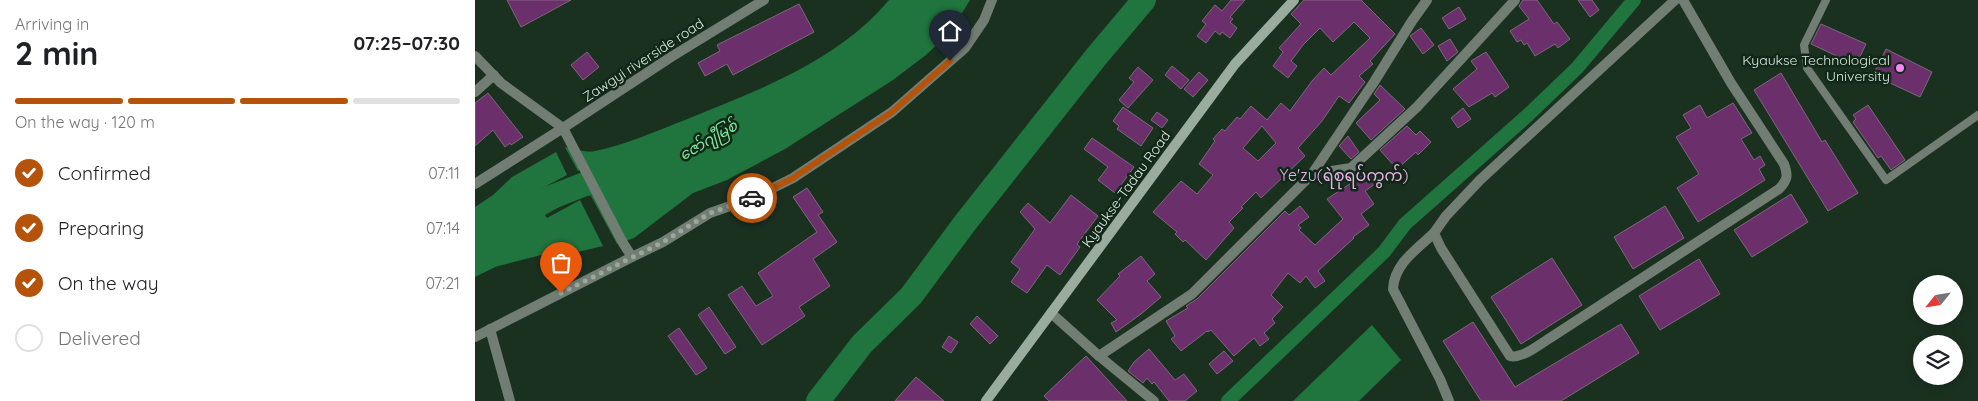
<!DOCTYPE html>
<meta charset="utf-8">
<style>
:root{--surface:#fff;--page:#f6f6f6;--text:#202124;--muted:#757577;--line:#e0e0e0;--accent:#b45309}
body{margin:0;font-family:Quicksand,"Noto Sans Myanmar",sans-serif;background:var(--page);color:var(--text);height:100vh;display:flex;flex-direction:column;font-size:19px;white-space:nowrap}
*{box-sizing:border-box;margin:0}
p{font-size:16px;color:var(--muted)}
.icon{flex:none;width:28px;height:28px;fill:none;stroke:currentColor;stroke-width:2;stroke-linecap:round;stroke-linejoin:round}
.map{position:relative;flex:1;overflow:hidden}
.details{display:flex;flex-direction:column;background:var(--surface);width:475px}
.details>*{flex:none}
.needle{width:32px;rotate:240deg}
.fabs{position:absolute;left:1438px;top:275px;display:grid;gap:10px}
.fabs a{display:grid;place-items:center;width:50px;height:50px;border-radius:50%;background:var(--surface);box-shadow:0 2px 8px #0003;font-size:25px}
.pin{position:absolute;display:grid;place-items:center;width:42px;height:42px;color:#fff;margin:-51px -21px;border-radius:50% 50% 50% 0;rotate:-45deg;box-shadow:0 0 5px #0007}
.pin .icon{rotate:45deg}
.courier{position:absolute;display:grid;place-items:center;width:50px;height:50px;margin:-25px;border:4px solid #b45309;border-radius:50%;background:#fff;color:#222;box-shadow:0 1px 6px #0007}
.summary em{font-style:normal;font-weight:800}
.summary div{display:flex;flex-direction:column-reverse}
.summary{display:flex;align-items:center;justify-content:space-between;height:85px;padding:0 15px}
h1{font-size:32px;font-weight:800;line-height:38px}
.bar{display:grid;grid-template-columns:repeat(4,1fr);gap:8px 5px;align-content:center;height:60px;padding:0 15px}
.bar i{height:6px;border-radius:4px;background:var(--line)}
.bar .active{background:var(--accent)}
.bar p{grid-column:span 4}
ol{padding:0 15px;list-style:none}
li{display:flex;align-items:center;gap:15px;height:55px}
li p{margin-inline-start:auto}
li .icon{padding:5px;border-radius:50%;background:var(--accent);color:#fff;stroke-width:4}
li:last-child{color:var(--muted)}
li i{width:28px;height:28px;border:2px solid var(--line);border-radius:50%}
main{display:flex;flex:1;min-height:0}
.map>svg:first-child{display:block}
</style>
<main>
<section class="details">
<div class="summary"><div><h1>2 min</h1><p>Arriving in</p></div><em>07:25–07:30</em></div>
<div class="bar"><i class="active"></i><i class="active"></i><i class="active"></i><i></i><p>On the way · 120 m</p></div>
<ol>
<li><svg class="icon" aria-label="check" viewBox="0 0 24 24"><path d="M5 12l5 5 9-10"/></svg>Confirmed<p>07:11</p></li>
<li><svg class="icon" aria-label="check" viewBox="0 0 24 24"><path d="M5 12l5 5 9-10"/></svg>Preparing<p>07:14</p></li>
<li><svg class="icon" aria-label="check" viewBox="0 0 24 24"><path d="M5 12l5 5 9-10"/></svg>On the way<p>07:21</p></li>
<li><i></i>Delivered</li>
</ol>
</section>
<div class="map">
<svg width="1503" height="401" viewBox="0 0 1503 401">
<rect width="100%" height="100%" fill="#1b3120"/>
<g fill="#20743d">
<path d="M414,0H495L476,31L451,55L418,80L310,149L252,180L218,193L159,238L142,244L116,196L124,192L122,188L115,192L105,174L113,170L111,167L103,171L90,147C99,149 111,153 120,151C150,145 181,131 210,120C282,91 363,61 414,0Z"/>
<polygon points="81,152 92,175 60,192 61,195 94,178 104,196 70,215 72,218 105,200 128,246 90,255 70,254 20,267 0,277 0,207 18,195 37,177"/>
<polygon points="897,325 926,360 884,401 818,401"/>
</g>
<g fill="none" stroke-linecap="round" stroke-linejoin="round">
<polyline stroke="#20743d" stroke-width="14" points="753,401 909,252 930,224 1053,115 1102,68 1159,0"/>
<g stroke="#20743d" stroke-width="24">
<polyline points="69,200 110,184 142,181"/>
<polyline points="343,401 387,344 436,296 490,223 621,57 669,0"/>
</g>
</g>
<g fill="#6b306b" stroke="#7d687c" fill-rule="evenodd">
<polygon points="32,0 96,0 46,27"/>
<polygon points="756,0 770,0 755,17 758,19 755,22 762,28 755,38 747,32 745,35 740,31 731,43 722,36 731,24 727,21 740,5 747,11"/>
<path d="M829,0H886L920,34L895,61L898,64L884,76L890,82L874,103L864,96L847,121L823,148L830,156L786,198L781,192L766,207L768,208L754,222L759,228L731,260L710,240L708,242L700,234L702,232L678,212L706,181L722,194L738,175L724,164L740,141L738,139L747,129L750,131L762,117L765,119L776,106L792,120L806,103L815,111L837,81L849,68L856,75L895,38L879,22L858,42L845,28L828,45L816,61L822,66L813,78L798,66L808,52L804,48L826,24L816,14ZM787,126L801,143L783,161L768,148Z"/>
<polygon points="1048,0 1062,0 1079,24 1082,22 1095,39 1083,48 1080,44 1060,56 1052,43 1049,45 1046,40 1042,42 1035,31 1054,19 1044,6"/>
<polygon points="1103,0 1117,0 1124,10 1115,17"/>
<polygon points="324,4 339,32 258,75 252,64 230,76 223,63 245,51 242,45"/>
<polygon points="984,7 991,19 974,29 967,18"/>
<polygon points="1346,24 1391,44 1381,65 1336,44"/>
<polygon points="946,28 959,45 948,54 935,36"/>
<polygon points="975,39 983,52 972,61 963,46"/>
<polygon points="1411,49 1457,72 1445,97 1398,75"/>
<polygon points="112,52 124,67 108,80 96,65"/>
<polygon points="1011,52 1034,87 1020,97 1017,93 994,107 978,89 1002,69 996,61"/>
<polygon points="697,66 714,80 706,89 690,75"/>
<polygon points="663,67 678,80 653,108 644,100 659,82 654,78"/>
<polygon points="724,72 733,80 718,97 709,89"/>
<polygon points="1306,73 1347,142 1350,140 1383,193 1353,211 1279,90"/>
<polygon points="905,85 930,109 896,140 881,123 905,100 899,94"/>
<polygon points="13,93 48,137 36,145 35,143 30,147 18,130 0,146 0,103"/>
<polygon points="1258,103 1277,133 1266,139 1279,160 1285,156 1290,165 1284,169 1290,180 1223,222 1202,188 1224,174 1201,137 1216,128 1208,115 1225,105 1232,118"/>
<polygon points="1393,105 1430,160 1416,170 1406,156 1403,158 1378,122 1381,119 1378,115"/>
<polygon points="648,107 678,128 666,146 642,129 644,126 638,121"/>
<polygon points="988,108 996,119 983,128 976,118"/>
<polygon points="682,112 693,120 687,128 676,120"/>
<polygon points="932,126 941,135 945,131 956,142 943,155 941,152 922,169 905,150"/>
<polygon points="873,136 884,152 876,159 864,146"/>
<polygon points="617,138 659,167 640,193 623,180 633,167 609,149"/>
<polygon points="896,170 903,182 890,191 899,204 886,214 894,225 878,237 879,238 843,271 850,281 840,288 831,276 825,283 813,273 796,295 808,307 797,319 800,323 789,333 794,339 785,346 779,338 759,356 736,330 733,332 732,331 706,351 696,339 700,336 691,321 713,308 711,306 722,299 810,211 814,215 825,206 834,217 823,225 826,228 824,230 840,245 868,219 852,199"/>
<polygon points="332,188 348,212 343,215 362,242 338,259 355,286 324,307 330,316 287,345 253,295 267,286 281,306 298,296 283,273 342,232 318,197"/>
<polygon points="1316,194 1333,222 1277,257 1259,230"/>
<polygon points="596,195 623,216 602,244 605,247 585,275 572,265 552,293 536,282 545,269 536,262 560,229 545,212 553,203 575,223"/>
<polygon points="1190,206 1209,238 1158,269 1139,237"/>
<polygon points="666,256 680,274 672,281 686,297 666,314 641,332 636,323 642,320 622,300 645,276 643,274"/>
<polygon points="1077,258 1107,305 1046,344 1016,297"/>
<polygon points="1224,259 1245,294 1185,330 1164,296"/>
<polygon points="234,307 261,347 250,354 223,315"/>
<polygon points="502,316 523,336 515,344 495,324"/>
<polygon points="998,322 1040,387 1146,324 1164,353 1086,401 1006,401 968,341"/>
<polygon points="204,328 232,368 221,375 193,336"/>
<polygon points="474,336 483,342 476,353 467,347"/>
<polygon points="674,349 700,380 709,374 722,391 710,401 694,401 679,382 677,384 672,378 668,383 653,371 659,362"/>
<polygon points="749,351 758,361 742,374 734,364"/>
<polygon points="611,356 652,401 574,401 569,396"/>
<polygon points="441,377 469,401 420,401"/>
</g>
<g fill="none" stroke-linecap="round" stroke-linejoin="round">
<polyline stroke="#727d74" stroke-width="8" points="1351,0 1329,45 1332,68 1411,180 1503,115"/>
<g stroke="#727d74" stroke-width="10">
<path d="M1200,0L1005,180L971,216L959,233L966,248L1035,356C1047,359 1065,344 1075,338L1304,189C1313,180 1313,175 1309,164L1256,83L1208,0"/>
<polyline points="0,56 26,83 88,128 196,57 289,0"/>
<polyline points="0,92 19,75"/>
<polyline points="837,174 876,168 942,107 1040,0"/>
<polyline points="0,184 88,128 148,243 157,257 188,242 235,213 278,198 318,178 417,112 490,48 509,20 517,0"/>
<path d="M959,233C942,249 919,264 918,289L965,379L974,401"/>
<polyline points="576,313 624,356 679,401"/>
<polyline points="15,329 35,401"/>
<polyline points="0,337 157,257"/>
<polyline points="624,356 717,294 837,174 899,82 937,21 952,0"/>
</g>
<polyline stroke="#9aac9e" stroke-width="10" points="511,401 760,64 819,0"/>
</g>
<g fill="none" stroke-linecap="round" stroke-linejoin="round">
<polyline stroke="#98a99c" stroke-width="5" stroke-dasharray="0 9" points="86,293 188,242 235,213 277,198"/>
<polyline stroke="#b45309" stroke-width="6" points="277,198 318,178 417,112 475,61"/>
</g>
<circle fill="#f28af2" stroke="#112717" stroke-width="2" cx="1425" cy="68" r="5"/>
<g text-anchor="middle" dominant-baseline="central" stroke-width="5" stroke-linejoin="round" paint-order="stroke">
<g font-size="14" fill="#dce9de" stroke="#112717">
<text transform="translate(168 60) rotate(-33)">Zawgyi riverside road</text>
<text transform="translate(651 189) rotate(-54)">Kyaukse-Tadau Road</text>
</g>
<g font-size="14" fill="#dce9de" stroke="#112717" text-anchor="end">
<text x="1415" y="60">Kyaukse Technological<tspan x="1415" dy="16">University</tspan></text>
</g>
<g font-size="15" font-style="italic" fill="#7ee79a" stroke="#112717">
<text transform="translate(233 140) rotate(-30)">ဇော်ဂျီမြစ်</text>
</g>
<g font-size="16" fill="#e9afe8" stroke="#112717">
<text x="869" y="175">Ye'zu(ရဲစုရပ်ကွက်)</text>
</g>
</g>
</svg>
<div class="fabs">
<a><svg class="needle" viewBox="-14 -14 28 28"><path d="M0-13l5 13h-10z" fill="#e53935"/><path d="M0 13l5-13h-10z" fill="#757577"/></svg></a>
<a><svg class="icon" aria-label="layers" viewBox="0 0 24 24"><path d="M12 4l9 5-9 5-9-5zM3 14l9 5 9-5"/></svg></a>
</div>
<div class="pin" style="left:86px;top:293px;background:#ea580c"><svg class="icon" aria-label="bag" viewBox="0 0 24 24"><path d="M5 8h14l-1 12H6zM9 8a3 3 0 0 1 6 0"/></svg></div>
<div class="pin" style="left:475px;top:61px;background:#1f2937"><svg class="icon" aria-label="home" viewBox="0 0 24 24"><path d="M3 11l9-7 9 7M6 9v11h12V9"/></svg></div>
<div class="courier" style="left:277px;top:198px"><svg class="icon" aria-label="car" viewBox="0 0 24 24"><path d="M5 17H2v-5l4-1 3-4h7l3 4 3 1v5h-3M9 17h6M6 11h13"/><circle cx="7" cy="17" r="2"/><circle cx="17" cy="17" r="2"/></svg></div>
</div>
</main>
